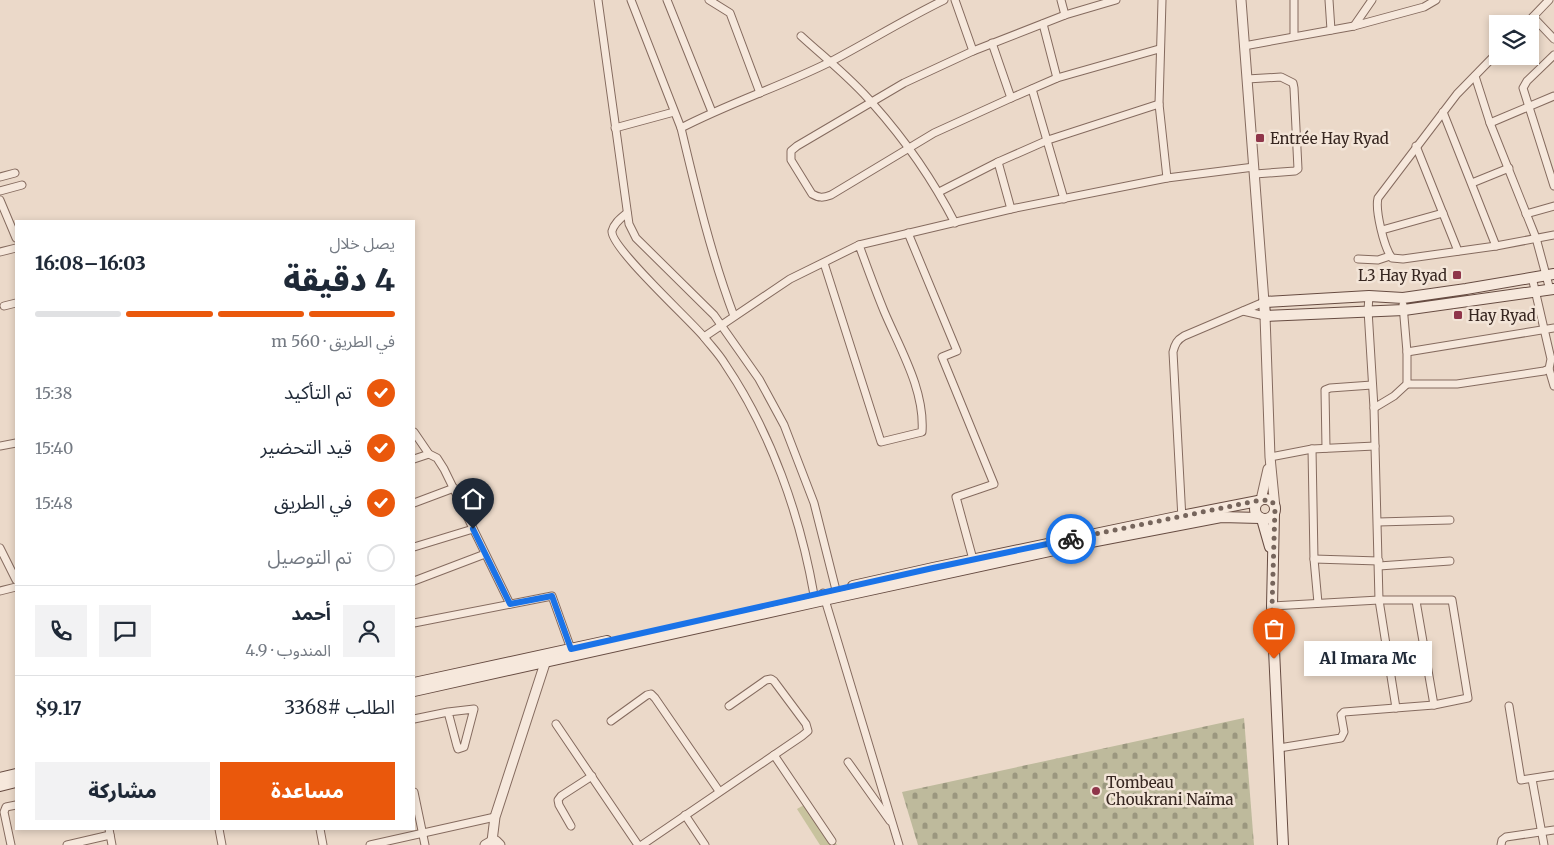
<!DOCTYPE html>
<html lang="ar">
<meta charset="utf-8">
<style>
:root{--surface:#fff;--page:#f2f2f3;--text:#1f2937;--muted:#747a83;--line:#e0e1e3;--accent:#ea580c}
body{margin:0;font-family:Merriweather,"Noto Sans Arabic",serif;background:var(--page);color:var(--text);direction:rtl;height:100vh;display:flex;flex-direction:column;font-size:19px;white-space:nowrap}
*{box-sizing:border-box;margin:0}
p{font-size:16px;color:var(--muted)}
.icon{flex:none;width:28px;height:28px;fill:none;stroke:currentColor;stroke-width:2;stroke-linecap:round;stroke-linejoin:round}
.map{position:relative;flex:1;overflow:hidden;direction:ltr}
.sheet{position:absolute;left:15px;top:220px;width:400px;height:610px;display:flex;flex-direction:column;background:var(--surface);border-radius:0px;box-shadow:0 2px 8px #0003;direction:rtl}
.sheet>*{flex:none}
.controls{position:absolute;left:1489px;top:15px;display:grid;gap:10px}
.controls a{display:grid;place-items:center;width:50px;height:50px;border-radius:0px;background:var(--surface);box-shadow:0 2px 8px #0003;font-size:25px}
.pin{position:absolute;display:grid;place-items:center;width:42px;height:42px;color:#fff;margin:-51px -21px;border-radius:50% 50% 50% 0;rotate:-45deg;box-shadow:0 0 5px #0007}
.pin .icon{rotate:45deg}
.courier{position:absolute;display:grid;place-items:center;width:50px;height:50px;margin:-25px;border:4px solid #1a73e8;border-radius:50%;background:#fff;color:#222;box-shadow:0 1px 6px #0007}
.bubble{position:absolute;height:35px;border-radius:0px;background:var(--surface);box-shadow:0 2px 8px #0003;font-size:16px;font-weight:800;line-height:35px;text-align:center;direction:rtl}
.head em{font-style:normal;font-weight:800}
.head div{display:flex;flex-direction:column-reverse}
.head{display:flex;align-items:center;justify-content:space-between;height:85px;padding:0 20px}
h1{font-size:32px;font-weight:800;line-height:38px}
.bar{display:grid;grid-template-columns:repeat(4,1fr);gap:8px 5px;align-content:center;height:60px;padding:0 20px}
.bar i{height:6px;border-radius:4px;background:var(--line)}
.bar .active{background:var(--accent)}
.bar p{grid-column:span 4}
.line{display:flex;align-items:center;gap:12px;padding:0 20px;border-top:1px solid var(--line)}
.line div{flex:1}
.round{display:grid;place-items:center;flex:none;width:52px;height:52px;border-radius:0px;background:var(--page)}
ol{padding:0 20px;list-style:none}
li{display:flex;align-items:center;gap:15px;height:55px}
li p{margin-inline-start:auto}
li .icon{padding:5px;border-radius:50%;background:var(--accent);color:#fff;stroke-width:4}
li:last-child{color:var(--muted)}
li i{width:28px;height:28px;border:2px solid var(--line);border-radius:50%}
.action{display:flex;gap:10px;margin-top:auto;padding:10px 20px}
.action a{flex:1;height:58px;border-radius:0px;background:var(--accent);color:#fff;font-size:20px;font-weight:800;line-height:58px;text-align:center}
.action a+a{background:var(--page);color:var(--text)}
.map>svg:first-child{display:block}
</style>
<div class="map">
<svg width="1554" height="845" viewBox="0 0 1554 845">
<defs>
<pattern id="cemetery-stones" width="16" height="16" patternUnits="userSpaceOnUse" patternTransform="scale(1.25)"><rect width="16" height="16" fill="#beba9c"/><path d="M2 7V4a2 2 0 0 1 4 0v3zM10 15v-3a2 2 0 0 1 4 0v3z" fill="#9b977f"/></pattern>
</defs>
<rect width="100%" height="100%" fill="#ebd9c9"/>
<polygon fill="url(#cemetery-stones)" points="1244,718 1254,845 918,845 902,792"/>
<polygon fill="#c8c39e" points="809,802 837,845 820,845 797,809"/>
<g fill="none" stroke-linecap="round" stroke-linejoin="round">
<defs>
<g id="minor">
<polyline points="598,0 629,224 636,238 714,315 759,379 784,425 814,503 836,590"/>
<path d="M631,0L681,128C729,103 782,86 830,62C868,42 905,19 944,0"/>
<polyline points="667,0 712,112"/>
<polyline points="709,0 730,13 760,93"/>
<polyline points="955,0 973,51"/>
<polyline points="1061,0 1065,15"/>
<path d="M1116,0L1065,15L973,51L904,83L797,146L791,151V160L812,194C819,198 823,198 831,195L934,133L1011,98L1057,78L1159,49"/>
<polyline points="1162,0 1159,104 1167,178"/>
<polyline points="1294,0 1294,36"/>
<polyline points="1329,0 1331,30"/>
<polyline points="1533,17 1554,39"/>
<polyline points="1043,24 1057,78"/>
<polyline points="1526,24 1549,0"/>
<polyline points="1354,26 1372,0"/>
<path d="M801,36C825,58 852,79 873,104C906,141 933,180 955,223"/>
<polyline points="992,43 1011,98"/>
<polyline points="1244,46 1354,26 1424,7 1436,0"/>
<path d="M1498,52L1457,94L1378,198C1375,210 1384,248 1392,258L1403,259L1496,246L1554,235"/>
<polyline points="1554,55 1527,81 1523,88 1554,186"/>
<polyline points="1475,76 1490,123 1536,238 1550,290"/>
<polyline points="1247,79 1281,77 1293,83 1294,88 1298,169 1295,171 1255,174"/>
<polyline points="1032,89 1064,199"/>
<polyline points="1443,112 1496,246"/>
<polyline points="1490,123 1554,96"/>
<polyline points="615,128 674,112"/>
<path d="M681,128C696,191 711,255 734,316"/>
<polyline points="1416,146 1458,251"/>
<polyline points="998,162 1011,209"/>
<polyline points="0,177 15,173"/>
<polyline points="1472,183 1509,168"/>
<polyline points="0,191 22,185"/>
<polyline points="939,192 998,162 1048,140 1159,104"/>
<polyline points="0,200 16,238"/>
<path d="M627,213C621,218 614,223 612,231C610,247 690,320 704,337"/>
<polyline points="1526,214 1554,206"/>
<polyline points="1382,230 1443,213"/>
<polyline points="908,233 957,351 942,357 994,484 956,497 974,563"/>
<polyline points="859,245 1011,209 1167,178 1254,167"/>
<polyline points="0,252 16,248"/>
<polyline points="1358,259 1378,260 1390,256"/>
<polyline points="1369,296 1368,310 1374,408 1379,600 1396,708"/>
<polyline points="4,306 16,303"/>
<polyline points="1243,311 1265,316"/>
<polyline points="1407,352 1554,328"/>
<polyline points="1549,369 1554,386"/>
<polyline points="1407,384 1457,384 1544,371 1549,369 1551,359 1532,277"/>
<polyline points="1374,408 1394,396 1407,384 1407,352 1403,305"/>
<polyline points="414,432 429,454 437,458 444,469 510,604"/>
<polyline points="0,446 16,443"/>
<polyline points="1326,448 1325,390 1330,388 1372,385"/>
<polyline points="1312,449 1314,559 1318,603"/>
<polyline points="1270,457 1312,449 1375,446"/>
<polyline points="414,459 429,454"/>
<polyline points="414,503 454,488"/>
<path d="M1182,519L1173,352C1175,344 1177,340 1184,336L1264,302"/>
<polyline points="1378,522 1450,520"/>
<polyline points="414,547 473,529"/>
<polyline points="0,548 16,580"/>
<polyline points="1314,559 1379,561"/>
<polyline points="1379,566 1450,561"/>
<polyline points="414,581 485,554"/>
<polyline points="0,591 16,587"/>
<polyline points="823,593 899,845"/>
<path d="M814,595C800,515 771,432 725,364C719,354 711,346 704,337L790,279L859,245C867,267 875,289 884,311C900,349 925,390 922,432L881,442L824,263"/>
<polyline points="1416,601 1434,705"/>
<polyline points="1272,606 1379,600 1452,600 1468,698 1434,705 1344,712 1341,715 1344,732 1341,738 1279,748"/>
<polyline points="414,623 552,596 571,649"/>
<polyline points="1509,706 1521,780 1554,775"/>
<polyline points="414,719 448,712 474,709 464,747 458,749 457,746 448,712"/>
<polyline points="611,721 647,695 651,694 655,698 719,791"/>
<polyline points="556,724 638,845"/>
<polyline points="774,755 832,841"/>
<polyline points="848,762 890,821"/>
<polyline points="1532,779 1544,845"/>
<polyline points="414,792 425,845"/>
<polyline points="685,815 705,845"/>
<polyline points="571,826 559,805 558,800 561,796 592,776"/>
<polyline points="109,829 112,845"/>
<polyline points="219,829 222,845"/>
<polyline points="320,829 323,845"/>
<polyline points="11,845 4,812 6,807 16,805"/>
<polyline points="67,845 110,835"/>
<polyline points="370,845 495,817"/>
<polyline points="642,845 802,736 808,731 806,724 774,681 771,679 766,680 729,706"/>
<polyline points="1501,845 1502,840 1506,837 1554,830"/>
</g>
<g id="tertiary">
<polyline points="1241,0 1264,302"/>
<polyline points="1265,316 1270,457 1275,508"/>
<polyline points="1261,500 1268,469"/>
<polyline points="492,841 495,817 547,657"/>
<polyline points="485,845 492,841 496,841 500,845"/>
</g>
<g id="secondary">
<polyline points="1554,274 1466,289 1403,298 1369,296 1264,302 1265,316 1404,310 1554,289"/>
<circle cx="1265" cy="509" r="10"/>
<polyline points="1274,514 1272,606 1283,845"/>
<polyline points="1262,519 1270,547"/>
<polyline points="853,586 933,568 1181,516 1258,501"/>
<polyline points="414,683 607,641"/>
<polyline points="414,691 824,600 1091,542 1221,517 1260,518"/>
<polyline points="0,778 16,774"/>
<polyline points="0,786 16,782"/>
</g>
</defs>
<use href="#minor" stroke="#856b5f" stroke-width="9"/>
<use href="#tertiary" stroke="#856b5f" stroke-width="11"/>
<use href="#secondary" stroke="#674c42" stroke-width="12"/>
<use href="#minor" stroke="#f6e8dc" stroke-width="7"/>
<use href="#tertiary" stroke="#f6e8dc" stroke-width="9"/>
<use href="#secondary" stroke="#f6e8dc" stroke-width="10"/>
</g>
<g fill="none" stroke-linecap="round" stroke-linejoin="round">
<polyline stroke="#76655c" stroke-width="5" stroke-dasharray="0 9" points="1071,539 1261,500 1272,501 1275,508 1272,606 1274,659"/>
<polyline stroke="#1a73e8" stroke-width="6" points="473,529 510,604 552,596 571,649 933,568 1071,539"/>
</g>
<g fill="#8f354a" stroke="#f3e5d8" stroke-width="2">
<rect x="1255" y="133" width="10" height="10" rx="2.5"/>
<rect x="1452" y="270" width="10" height="10" rx="2.5"/>
<rect x="1453" y="310" width="10" height="10" rx="2.5"/>
<circle cx="1096" cy="791" r="5"/>
</g>
<g text-anchor="middle" dominant-baseline="central" stroke-width="5" stroke-linejoin="round" paint-order="stroke">
<g font-size="15" fill="#372721" stroke="#f3e5d8" text-anchor="start">
<text x="1270" y="138">Entrée Hay Ryad</text>
<text x="1447" y="275" text-anchor="end">L3 Hay Ryad</text>
<text x="1468" y="315">Hay Ryad</text>
<text x="1106" y="782">Tombeau<tspan x="1106" dy="17">Choukrani Naïma</tspan></text>
</g>
</g>
</svg>
<div class="controls">
<a><svg class="icon" aria-label="layers" viewBox="0 0 24 24"><path d="M12 4l9 5-9 5-9-5zM3 14l9 5 9-5"/></svg></a>
</div>
<div class="pin" style="left:1274px;top:659px;background:#ea580c"><svg class="icon" aria-label="bag" viewBox="0 0 24 24"><path d="M5 8h14l-1 12H6zM9 8a3 3 0 0 1 6 0"/></svg></div>
<div class="pin" style="left:473px;top:529px;background:#1f2937"><svg class="icon" aria-label="home" viewBox="0 0 24 24"><path d="M3 11l9-7 9 7M6 9v11h12V9"/></svg></div>
<div class="courier" style="left:1071px;top:539px"><svg class="icon" aria-label="bike" viewBox="0 0 24 24"><circle cx="6" cy="16" r="4"/><circle cx="18" cy="16" r="4"/><path d="M6 16l4-8h5l3 8M10 8l3 8H6M13 5h3"/></svg></div>
<div class="bubble" style="left:1304px;top:641px;width:128px">Al Imara Mc</div>
<section class="sheet">
<div class="head"><div><h1>4 دقيقة</h1><p>يصل خلال</p></div><em>16:03–16:08</em></div>
<div class="bar"><i class="active"></i><i class="active"></i><i class="active"></i><i></i><p>في الطريق · 560 m</p></div>
<ol>
<li><svg class="icon" aria-label="check" viewBox="0 0 24 24"><path d="M5 12l5 5 9-10"/></svg>تم التأكيد<p>15:38</p></li>
<li><svg class="icon" aria-label="check" viewBox="0 0 24 24"><path d="M5 12l5 5 9-10"/></svg>قيد التحضير<p>15:40</p></li>
<li><svg class="icon" aria-label="check" viewBox="0 0 24 24"><path d="M5 12l5 5 9-10"/></svg>في الطريق<p>15:48</p></li>
<li><i></i>تم التوصيل</li>
</ol>
<div class="line" style="height:90px"><a class="round"><svg class="icon" aria-label="person" viewBox="0 0 24 24"><circle cx="12" cy="8" r="4"/><path d="M4 21q1-7 8-7t8 7"/></svg></a><div><b>أحمد</b><p>المندوب · 4.9</p></div><a class="round"><svg class="icon" aria-label="chat" viewBox="0 0 24 24"><path d="M4 5h16v11H9l-5 4z"/></svg></a><a class="round"><svg class="icon" aria-label="phone" viewBox="0 0 24 24"><path d="M5 4h4l2 5-3 2q2 4 5 5l2-3 5 2v4C11 20 4 13 5 4z"/></svg></a></div>
<div class="line" style="height:65px"><div>الطلب #3368</div><b>$9.17</b></div>
<div class="action"><a>مساعدة</a><a>مشاركة</a></div>
</section>
</div>
